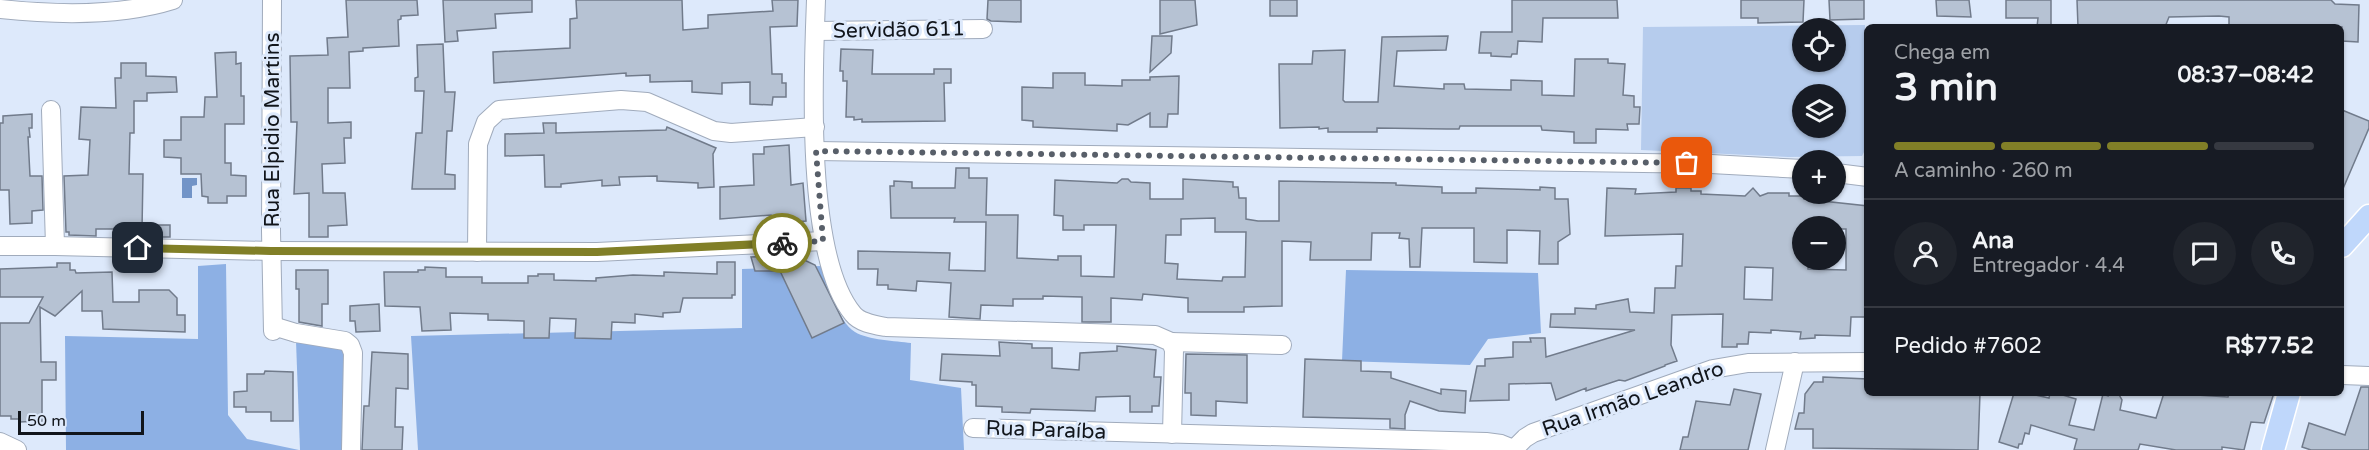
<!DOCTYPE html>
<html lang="pt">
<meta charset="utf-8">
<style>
:root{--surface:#171b24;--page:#20242c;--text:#f1f3f6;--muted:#9ea1a6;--line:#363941;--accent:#817f27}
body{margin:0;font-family:"Varela Round",sans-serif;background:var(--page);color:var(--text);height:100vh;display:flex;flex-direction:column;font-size:22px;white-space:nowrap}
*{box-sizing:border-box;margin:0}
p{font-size:20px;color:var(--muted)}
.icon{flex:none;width:33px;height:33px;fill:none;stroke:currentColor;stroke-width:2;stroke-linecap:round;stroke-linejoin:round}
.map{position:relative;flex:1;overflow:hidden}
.details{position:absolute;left:1864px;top:24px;width:480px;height:372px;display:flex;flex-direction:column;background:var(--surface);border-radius:9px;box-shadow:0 2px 4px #0004}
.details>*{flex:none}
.tools{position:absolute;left:1792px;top:18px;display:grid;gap:12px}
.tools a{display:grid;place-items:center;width:54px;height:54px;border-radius:50%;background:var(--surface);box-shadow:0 2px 4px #0004;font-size:30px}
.scale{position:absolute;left:18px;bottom:15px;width:126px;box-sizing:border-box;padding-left:6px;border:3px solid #11151b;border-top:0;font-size:16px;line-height:21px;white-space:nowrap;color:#11151b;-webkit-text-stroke:4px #dde9fb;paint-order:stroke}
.pin{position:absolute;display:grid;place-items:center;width:51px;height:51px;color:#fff;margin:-26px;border-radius:12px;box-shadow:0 3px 9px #0006}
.courier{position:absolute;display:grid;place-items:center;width:60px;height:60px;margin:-30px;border:4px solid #817f27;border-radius:50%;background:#fff;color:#222;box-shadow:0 2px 8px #0007}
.headline em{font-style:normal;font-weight:700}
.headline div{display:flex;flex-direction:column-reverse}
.headline{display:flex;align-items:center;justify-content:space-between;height:102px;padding:0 30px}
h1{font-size:39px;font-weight:700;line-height:45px}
.bar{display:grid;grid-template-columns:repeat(4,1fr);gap:9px 6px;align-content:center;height:72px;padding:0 30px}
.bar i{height:8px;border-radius:4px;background:var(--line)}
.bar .current{background:var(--accent)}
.bar p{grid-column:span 4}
.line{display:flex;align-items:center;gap:15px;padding:0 30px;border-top:2px solid var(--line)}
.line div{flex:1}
.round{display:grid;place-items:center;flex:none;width:63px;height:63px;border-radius:32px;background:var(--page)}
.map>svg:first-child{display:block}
</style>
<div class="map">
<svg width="2369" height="450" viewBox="0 0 2369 450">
<rect width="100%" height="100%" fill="#dde9fb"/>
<path fill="#b6cced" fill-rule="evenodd" d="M1865,25L1866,148L1862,156L1788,157L1641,150L1643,27ZM1803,28H1836V62H1803ZM1803,94H1836V128H1803Z"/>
<g fill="#8db0e4">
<polygon points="226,264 228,415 247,439 299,450 66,450 65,336 198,339 198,266"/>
<path d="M821,266C828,284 838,322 855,332C868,340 896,341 911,343L910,380L961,388L964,450H418L411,336L742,328V269Z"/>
<polygon points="1346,270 1538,273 1541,333 1488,339 1470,365 1342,361"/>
<polygon points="296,341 346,346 346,450 300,450"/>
</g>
<polygon fill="#7294c7" points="182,178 197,178 197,185 192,186 192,198 182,198"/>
<g fill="#b6c2d3" stroke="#717b8b" stroke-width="1.5" fill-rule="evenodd">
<polygon points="346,0 417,0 418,15 401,16 401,19 398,20 399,46 363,48 363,51 349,52 350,88 328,88 328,123 351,122 351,138 344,138 345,163 322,164 323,193 345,193 347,225 328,226 328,237 309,237 309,193 294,194 297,122 291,122 290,56 328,55 327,38 348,37"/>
<polygon points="443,0 532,0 532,12 495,14 496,28 457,31 458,41 445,42"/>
<polygon points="576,0 682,0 683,30 708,28 708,15 773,11 772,0 798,0 797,26 770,27 772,74 782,74 782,83 786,83 786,97 773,97 772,105 750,104 750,82 722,83 722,94 692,92 692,81 650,82 650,75 626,76 626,73 494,83 493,52 570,48 570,19 577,18"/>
<polygon points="988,0 1021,0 1021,22 991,21 987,19"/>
<polygon points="1160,0 1195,0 1197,25 1160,34"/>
<rect x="1270" y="0" width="27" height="16"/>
<polygon points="1512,0 1617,0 1618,18 1543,18 1542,42 1518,41 1517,54 1512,54 1511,57 1491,56 1491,53 1479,53 1481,32 1512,32"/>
<polygon points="1741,0 1804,0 1803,22 1758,23 1758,18 1741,18"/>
<polygon points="1829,0 1864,0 1864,19 1830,20"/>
<polygon points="1936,0 1969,0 1971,17 1937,16"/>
<polygon points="2006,0 2051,0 2051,27 2037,27 2038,18 2006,18"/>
<polygon points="2077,0 2331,0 2335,4 2359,5 2358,42 2342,41 2342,27 2229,27 2229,17 2219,16 2169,17 2165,27 2078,27"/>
<polygon points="1152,36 1172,36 1171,53 1150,72"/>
<polygon points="1448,36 1446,50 1397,51 1394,86 1444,89 1444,84 1464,84 1465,89 1511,90 1511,80 1542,81 1542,95 1574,96 1575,59 1608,59 1608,63 1625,64 1623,95 1634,96 1634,107 1640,107 1639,124 1627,124 1628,130 1596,129 1596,143 1574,143 1574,132 1542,130 1541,126 1460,126 1459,129 1447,129 1377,128 1377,132 1328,132 1328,128 1319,129 1319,127 1280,128 1279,64 1312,64 1313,51 1345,50 1343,100 1345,102 1378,102 1382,37"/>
<polygon points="443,44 445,92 455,92 452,131 447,131 445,174 455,175 455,189 412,189 416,133 422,133 424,91 415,91 415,78 418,77 417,45"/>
<polygon points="841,49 873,50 872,74 934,74 934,69 951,69 951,83 944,83 945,121 862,122 862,119 854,120 854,117 846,117 847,81 843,81 843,71 840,71"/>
<polygon points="236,52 236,64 241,63 241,96 244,96 244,124 225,124 225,163 231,163 231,175 246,176 246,196 227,196 227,203 208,203 208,197 202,196 201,174 181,174 181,158 164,157 164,140 181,140 181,117 204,117 205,97 217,97 215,53"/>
<polygon points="121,63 146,63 146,76 176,77 177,92 147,93 147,101 134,101 134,133 130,133 129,174 143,174 142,229 96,229 96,236 69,235 69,232 66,232 64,176 88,175 90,140 79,139 81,107 116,108 115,78 121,78"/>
<polygon points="1053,73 1085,73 1085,85 1122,86 1122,80 1150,80 1150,77 1179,76 1178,114 1168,114 1167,127 1150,127 1150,113 1128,125 1117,124 1117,131 1033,127 1033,121 1022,120 1022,87 1053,88"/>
<polygon points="2342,110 2369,121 2369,128 2342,191"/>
<polygon points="32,114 32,128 29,128 30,137 28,137 30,176 42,176 43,210 32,211 32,223 10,224 9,190 0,190 0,123 3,123 3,116"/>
<polygon points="543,123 556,123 556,133 666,130 667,127 716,148 713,154 714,187 698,188 698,183 657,181 657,176 619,177 620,185 602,186 602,180 561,184 561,187 545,187 544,155 505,156 505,134 544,133"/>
<polygon points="789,145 791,185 803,183 806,221 772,224 771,215 720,219 720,187 754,185 753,154 764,154 764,147"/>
<path d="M956,168H969V178H987L986,215H1018L1017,258L1058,260V256H1081V276L1114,277L1116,225H1084V230H1063V216L1054,215L1055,180L1117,183L1122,179H1128L1131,182L1150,183V199H1183V179L1233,182V187H1238L1239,198H1246V219L1258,221H1279V181L1396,183V185L1442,187V193H1476V188L1540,190V187L1555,188V199H1568L1570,234L1558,242V264H1539L1540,231L1507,230V263L1474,262V228H1422L1420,267H1410L1409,239L1399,238L1400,233H1372L1371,260H1310L1311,242L1282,241V306L1244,307V312H1188V298L1143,294L1142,300L1111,298V322H1082V297L1043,296V299H1013V306L981,305L980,319L949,317L951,283L917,281L916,291L888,289V285H877L878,269H858V251L950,253L949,270L985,271L986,222H954L955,218H891L890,186H894V181L912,182V188H955ZM1215,218V232H1246L1245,277H1223L1222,281L1177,279L1178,264L1165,263L1166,235H1181V219Z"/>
<path d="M1607,188L1636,189L1635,194L1676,192V188H1691V191H1701V194L1745,196L1753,188L1760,196L1768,193H1789V196H1804V199L1868,206V317H1851L1850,336L1815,335V338L1800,339L1801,332L1771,330V333L1749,332L1748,344H1737V347H1722L1723,314L1672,315L1671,345L1677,361L1665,365V366L1625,381L1619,380L1586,391V388L1556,400L1551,383L1509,384V400L1470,401L1477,366H1485V359L1513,357V342H1531L1530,338H1545L1546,357L1635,330L1550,327L1551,314H1575V308L1596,309V305L1628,299L1630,312L1654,313L1655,288H1675L1676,266H1682L1683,234L1605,236ZM1803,226H1836V229H1846V270L1808,269V260H1803ZM1745,267L1773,268L1772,300L1744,299Z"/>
<rect x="154" y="225" width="16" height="12"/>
<polygon points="783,256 793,259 798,257 815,265 844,323 812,338 780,271 755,271 751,257"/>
<polygon points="717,262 735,262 735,295 732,295 732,298 683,298 680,312 663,313 663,317 635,314 635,323 612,322 611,339 575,338 576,319 550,318 549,338 524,338 524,321 488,320 488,314 450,313 451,330 422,331 420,307 385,306 384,272 418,272 418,270 425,270 425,267 446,268 446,277 482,277 482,283 528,283 528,276 538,276 538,274 554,274 554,280 596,281 596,278 633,275 664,276 664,272 717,274"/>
<polygon points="57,263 70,263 70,270 75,270 76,273 112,272 113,302 139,302 139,290 169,290 177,298 177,315 185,315 185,332 103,329 102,311 82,311 82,291 55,316 40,307 41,362 56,362 56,380 42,380 42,421 19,422 19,419 11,419 11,416 0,416 0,323 29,323 43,297 0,297 0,269 57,267"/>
<polygon points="296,270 328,270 328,304 322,304 322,326 299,322 299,289 296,289"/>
<polygon points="379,304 380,331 356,332 355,321 350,321 350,306"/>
<polygon points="999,342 1032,344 1032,348 1052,348 1052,368 1079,370 1080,353 1117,351 1117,346 1156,350 1154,377 1161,377 1159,406 1152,406 1152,412 1130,412 1130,396 1096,397 1095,411 1031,409 1030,413 1002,412 1002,407 976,406 976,385 972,385 972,382 940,380 942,354 1000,356"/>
<polygon points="372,352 408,354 408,389 396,388 395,427 403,427 402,450 362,450 364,406 369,406"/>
<polygon points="1186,354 1247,355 1247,403 1216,401 1216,416 1191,415 1191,393 1185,393"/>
<polygon points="1305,359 1361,361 1361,371 1391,372 1391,378 1441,394 1441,389 1466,391 1465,413 1439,411 1410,401 1405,415 1405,429 1390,428 1390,419 1303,417"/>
<polygon points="265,371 293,372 293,421 271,421 271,412 246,412 246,407 234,407 234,392 247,391 247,374 264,374"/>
<polygon points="1823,377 1868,379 1868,393 1980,393 1978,450 1813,448 1813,429 1795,429 1799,413 1804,413 1805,394 1814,382 1823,382"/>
<polygon points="2361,387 2369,387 2369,450 2311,450 2302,447 2309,423 2345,435"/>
<polygon points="1734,389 1761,394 1748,450 1680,450 1683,437 1688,437 1696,401 1730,405"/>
<polygon points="2014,393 2027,393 2049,398 2050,393 2056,393 2076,399 2069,425 2094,430 2103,394 2108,396 2108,393 2118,393 2122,400 2120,410 2156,418 2164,393 2228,397 2229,393 2274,393 2264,423 2251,422 2244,450 2222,447 2222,450 2176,450 2140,444 2138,450 2074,450 2077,439 2031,425 2029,434 2025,433 2022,444 2019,444 2018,448 1999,442"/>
</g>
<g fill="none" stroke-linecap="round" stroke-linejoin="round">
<defs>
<g id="minor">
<polyline points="272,0 271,231 273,331"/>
<path d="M816,0C813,75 805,256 853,314C860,323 875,325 886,327L1155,335L1171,342L1174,350L1172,434"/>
<path d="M0,9C56,15 119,17 173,0"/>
<polyline points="815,31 983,29"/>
<polyline points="51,110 55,246"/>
<polyline points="816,151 1711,164 1803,169"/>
<polyline points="1836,173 1868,177"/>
<polyline points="0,246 55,246 271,251 597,252 823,241"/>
<polyline points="477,252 478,144 486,122 499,110 621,100 647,102 714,131 731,133 815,127"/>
<polyline points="273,326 296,333 345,341 350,345 353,353 351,450"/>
<polyline points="1171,342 1282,345"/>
<polyline points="2342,375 2369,376"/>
<polyline points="973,428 1486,442 1501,444 1516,450"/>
<polyline points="0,442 17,450"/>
<polyline points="1513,450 1525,438 1533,433 1713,369 1748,363 1868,362"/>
<polyline points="1775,450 1795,362"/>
</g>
<g id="major">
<polyline points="2342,246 2369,216"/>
<polyline points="2273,450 2289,393"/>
</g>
</defs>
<use href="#minor" stroke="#a0abbc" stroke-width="20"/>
<use href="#major" stroke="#fff" stroke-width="25"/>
<use href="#minor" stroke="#fff" stroke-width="18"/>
<use href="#major" stroke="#bfd7fb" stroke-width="22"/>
</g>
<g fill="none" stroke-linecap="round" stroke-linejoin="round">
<polyline stroke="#585f69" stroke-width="6" stroke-dasharray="0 10.8" points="782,243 823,241 816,151 1687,163"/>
<polyline stroke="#817f27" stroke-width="8" points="138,248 271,251 597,252 782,243"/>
</g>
<g text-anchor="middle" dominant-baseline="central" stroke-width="6" stroke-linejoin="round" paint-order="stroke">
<g font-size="21" fill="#11151b" stroke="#dde9fb">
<text transform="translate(899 30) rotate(-1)">Servidão 611</text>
<text transform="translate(272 130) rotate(-90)">Rua Elpidio Martins</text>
<text transform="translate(1633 399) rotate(-19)">Rua Irmão Leandro</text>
<text transform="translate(1046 430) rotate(2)">Rua Paraíba</text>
</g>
</g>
</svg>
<div class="tools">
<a><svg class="icon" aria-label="locate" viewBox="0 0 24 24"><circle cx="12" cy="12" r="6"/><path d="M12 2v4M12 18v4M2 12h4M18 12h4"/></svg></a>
<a><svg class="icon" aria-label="layers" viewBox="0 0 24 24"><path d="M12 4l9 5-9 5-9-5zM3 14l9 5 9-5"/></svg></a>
<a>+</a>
<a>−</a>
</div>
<div class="scale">50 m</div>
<div class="pin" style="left:1687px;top:163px;background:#ea580c"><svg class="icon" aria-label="bag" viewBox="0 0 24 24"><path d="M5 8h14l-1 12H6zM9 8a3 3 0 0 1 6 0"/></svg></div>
<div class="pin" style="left:138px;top:248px;background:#1f2937"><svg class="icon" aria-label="home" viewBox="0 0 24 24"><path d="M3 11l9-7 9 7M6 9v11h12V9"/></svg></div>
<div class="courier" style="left:782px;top:243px"><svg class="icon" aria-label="bike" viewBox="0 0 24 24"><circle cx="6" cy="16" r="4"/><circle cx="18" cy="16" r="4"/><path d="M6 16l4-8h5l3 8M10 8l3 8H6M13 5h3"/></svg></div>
<section class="details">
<div class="headline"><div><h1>3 min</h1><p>Chega em</p></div><em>08:37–08:42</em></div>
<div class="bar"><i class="current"></i><i class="current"></i><i class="current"></i><i></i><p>A caminho · 260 m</p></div>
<div class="line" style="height:108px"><a class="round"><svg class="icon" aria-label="person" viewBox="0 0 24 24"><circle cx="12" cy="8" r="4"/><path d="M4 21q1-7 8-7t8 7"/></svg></a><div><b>Ana</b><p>Entregador · 4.4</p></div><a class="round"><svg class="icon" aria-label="chat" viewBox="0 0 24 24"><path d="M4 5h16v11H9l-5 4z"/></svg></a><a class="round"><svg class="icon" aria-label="phone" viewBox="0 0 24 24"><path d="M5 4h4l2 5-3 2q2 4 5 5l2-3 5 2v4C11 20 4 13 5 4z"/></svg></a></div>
<div class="line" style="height:78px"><div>Pedido #7602</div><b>R$77.52</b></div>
</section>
</div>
